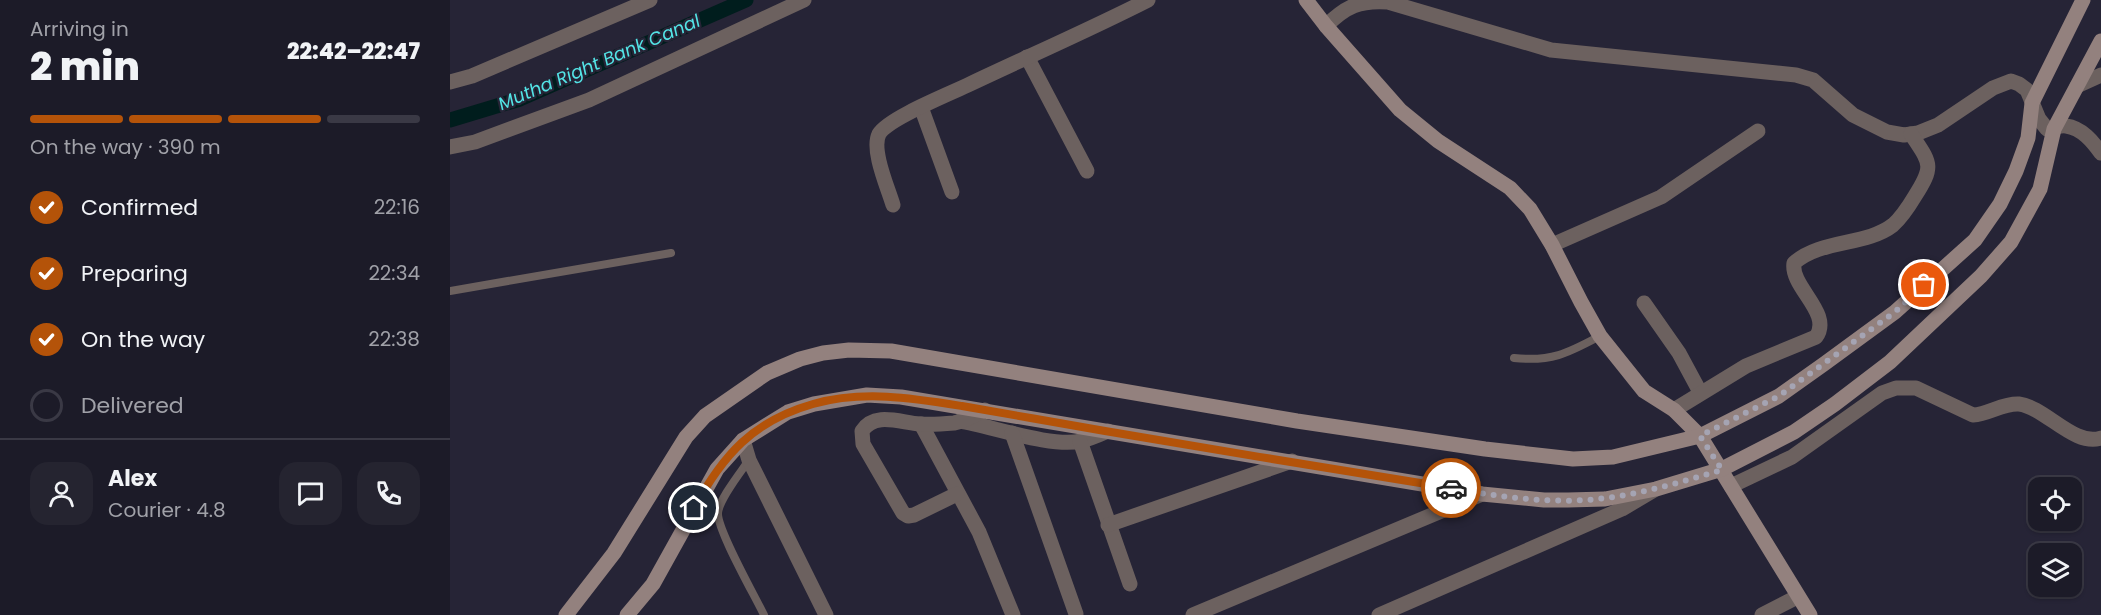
<!DOCTYPE html>
<meta charset="utf-8">
<style>
:root{--surface:#1c1b28;--page:#252430;--text:#f1f3f6;--muted:#a0a1a8;--line:#3a3945;--accent:#b45309}
body{margin:0;font-family:Poppins,sans-serif;background:var(--page);color:var(--text);height:100vh;display:flex;flex-direction:column;font-size:22px;white-space:nowrap}
*{box-sizing:border-box;margin:0}
p{font-size:20px;color:var(--muted)}
.icon{flex:none;width:33px;height:33px;fill:none;stroke:currentColor;stroke-width:2;stroke-linecap:round;stroke-linejoin:round}
.map{position:relative;flex:1;overflow:hidden}
.drawer{display:flex;flex-direction:column;background:var(--surface);width:450px}
.drawer>*{flex:none}
.tools{position:absolute;left:1578px;top:477px;display:grid;gap:12px}
.tools a{display:grid;place-items:center;width:54px;height:54px;border-radius:12px;background:var(--surface);box-shadow:0 2px 4px #0004,0 0 0 2px var(--line);font-size:30px}
.pin{position:absolute;display:grid;place-items:center;width:51px;height:51px;color:#fff;margin:-26px;border:3px solid #fff;border-radius:50%;box-shadow:0 2px 6px #0007}
.courier{position:absolute;display:grid;place-items:center;width:60px;height:60px;margin:-30px;border:4px solid #b45309;border-radius:50%;background:#fff;color:#222;box-shadow:0 2px 8px #0007}
.head em{font-style:normal;font-weight:800}
.head div{display:flex;flex-direction:column-reverse}
.head{display:flex;align-items:center;justify-content:space-between;height:102px;padding:0 30px}
h1{font-size:39px;font-weight:800;line-height:45px}
.bar{display:grid;grid-template-columns:repeat(4,1fr);gap:9px 6px;align-content:center;height:72px;padding:0 30px}
.bar i{height:8px;border-radius:4px;background:var(--line)}
.bar .current{background:var(--accent)}
.bar p{grid-column:span 4}
.line{display:flex;align-items:center;gap:15px;padding:0 30px;border-top:2px solid var(--line)}
.line div{flex:1}
.round{display:grid;place-items:center;flex:none;width:63px;height:63px;border-radius:18px;background:var(--page)}
ol{padding:0 30px;list-style:none}
li{display:flex;align-items:center;gap:18px;height:66px}
li p{margin-inline-start:auto}
li .icon{padding:6px;border-radius:50%;background:var(--accent);color:#fff;stroke-width:4}
li:last-child{color:var(--muted)}
li i{width:33px;height:33px;border:3px solid var(--line);border-radius:50%}
main{display:flex;flex:1;min-height:0}
.map>svg:first-child{display:block}
</style>
<main>
<section class="drawer">
<div class="head"><div><h1>2 min</h1><p>Arriving in</p></div><em>22:42–22:47</em></div>
<div class="bar"><i class="current"></i><i class="current"></i><i class="current"></i><i></i><p>On the way · 390 m</p></div>
<ol>
<li><svg class="icon" aria-label="check" viewBox="0 0 24 24"><path d="M5 12l5 5 9-10"/></svg>Confirmed<p>22:16</p></li>
<li><svg class="icon" aria-label="check" viewBox="0 0 24 24"><path d="M5 12l5 5 9-10"/></svg>Preparing<p>22:34</p></li>
<li><svg class="icon" aria-label="check" viewBox="0 0 24 24"><path d="M5 12l5 5 9-10"/></svg>On the way<p>22:38</p></li>
<li><i></i>Delivered</li>
</ol>
<div class="line" style="height:108px"><a class="round"><svg class="icon" aria-label="person" viewBox="0 0 24 24"><circle cx="12" cy="8" r="4"/><path d="M4 21q1-7 8-7t8 7"/></svg></a><div><b>Alex</b><p>Courier · 4.8</p></div><a class="round"><svg class="icon" aria-label="chat" viewBox="0 0 24 24"><path d="M4 5h16v11H9l-5 4z"/></svg></a><a class="round"><svg class="icon" aria-label="phone" viewBox="0 0 24 24"><path d="M5 4h4l2 5-3 2q2 4 5 5l2-3 5 2v4C11 20 4 13 5 4z"/></svg></a></div>
</section>
<div class="map">
<svg width="1651" height="615" viewBox="0 0 1651 615">
<rect width="100%" height="100%" fill="#262436"/>
<g fill="none" stroke-linecap="round" stroke-linejoin="round">
<polyline stroke="#001d1d" stroke-width="15" points="0,120 70,99 296,0"/>
<g stroke="#6c615f" stroke-width="8">
<polyline points="0,291 221,253"/>
<path d="M1064,358C1102,362 1118,353 1150,336"/>
<path d="M299,460C291,472 269,499 268,513C267,530 305,596 314,615"/>
</g>
<g stroke="#6c615f" stroke-width="15">
<path d="M876,26C896,6 910,0 938,2L1101,50L1346,75L1363,80L1403,115L1437,132L1454,135L1468,133L1488,125L1543,88L1561,81L1569,84L1577,90L1589,119L1597,129C1603,129 1610,125 1616,126C1632,128 1643,142 1651,153"/>
<polyline points="577,57 637,171"/>
<polyline points="0,82 22,76 200,0"/>
<polyline points="1627,86 1651,75"/>
<polyline points="471,107 502,192"/>
<polyline points="0,147 25,142 139,100 354,0"/>
<path d="M443,205C438,188 421,150 429,134C438,118 502,93 520,84C579,56 639,30 698,0"/>
<polyline points="1102,245 1211,197 1308,131"/>
<polyline points="1194,303 1229,353 1250,392"/>
<path d="M1224,410L1296,366L1366,337C1383,313 1340,287 1344,263C1371,239 1416,246 1443,225C1452,217 1459,206 1465,196C1485,165 1480,163 1461,134"/>
<path d="M510,421C541,426 602,448 631,441C640,439 649,435 658,431"/>
<polyline points="471,424 529,532 563,615"/>
<polyline points="562,433 626,614"/>
<polyline points="293,440 299,460 376,615"/>
<polyline points="630,441 680,584"/>
<path d="M1281,486L1342,457L1432,393L1446,388H1466L1523,415C1539,414 1553,403 1569,404C1595,407 1624,447 1651,438"/>
<path d="M507,494L464,515L458,516L453,513L413,444L412,431C425,411 451,423 470,424C481,425 493,424 504,423C515,421 525,415 535,410"/>
<polyline points="658,525 842,461"/>
<polyline points="743,615 1032,494"/>
<polyline points="929,615 1172,509 1204,490"/>
<polyline points="1312,615 1347,597"/>
</g>
<g stroke="#93817e" stroke-width="15">
<polyline points="856,0 876,26 950,110 988,141 1060,188 1080,209 1102,245 1131,302 1150,336 1194,391 1224,410 1250,436 1360,615"/>
<polyline points="116,615 164,553 236,437 255,416 317,373 350,359 373,353 399,350 441,351 847,421 1035,449 1123,459 1163,457 1250,436 1329,396 1374,364 1445,312 1525,240 1550,204 1566,171 1578,138 1582,103 1633,0"/>
<polyline points="177,615 203,584 267,469 293,440 338,412 364,404 417,395 451,397 1032,494 1094,500 1118,500 1155,499 1206,489 1272,469 1344,432 1385,404 1440,362 1531,276 1561,242 1590,189 1604,129 1651,41"/>
</g>
</g>
<g fill="none" stroke-linecap="round" stroke-linejoin="round">
<path stroke="#a5a4b3" stroke-width="6" stroke-dasharray="0 10.8" d="M1001,488C1051,497 1105,505 1156,498C1196,493 1234,481 1272,470L1250,436L1329,396L1445,312L1474,285"/>
<path stroke="#b45309" stroke-width="8" d="M244,508C273,455 303,421 363,404C413,390 462,398 512,406C560,414 607,423 655,431C770,451 886,469 1001,488"/>
</g>
<g text-anchor="middle" dominant-baseline="central" stroke-width="4.5" stroke-linejoin="round" paint-order="stroke">
<g font-size="18" font-style="italic" fill="#53e4e6" stroke="#262436">
<text transform="translate(149 62) rotate(-23)">Mutha Right Bank Canal</text>
</g>
</g>
</svg>
<div class="tools">
<a><svg class="icon" aria-label="locate" viewBox="0 0 24 24"><circle cx="12" cy="12" r="6"/><path d="M12 2v4M12 18v4M2 12h4M18 12h4"/></svg></a>
<a><svg class="icon" aria-label="layers" viewBox="0 0 24 24"><path d="M12 4l9 5-9 5-9-5zM3 14l9 5 9-5"/></svg></a>
</div>
<div class="pin" style="left:1474px;top:285px;background:#ea580c"><svg class="icon" aria-label="bag" viewBox="0 0 24 24"><path d="M5 8h14l-1 12H6zM9 8a3 3 0 0 1 6 0"/></svg></div>
<div class="pin" style="left:244px;top:508px;background:#1f2937"><svg class="icon" aria-label="home" viewBox="0 0 24 24"><path d="M3 11l9-7 9 7M6 9v11h12V9"/></svg></div>
<div class="courier" style="left:1001px;top:488px"><svg class="icon" aria-label="car" viewBox="0 0 24 24"><path d="M5 17H2v-5l4-1 3-4h7l3 4 3 1v5h-3M9 17h6M6 11h13"/><circle cx="7" cy="17" r="2"/><circle cx="17" cy="17" r="2"/></svg></div>
</div>
</main>
